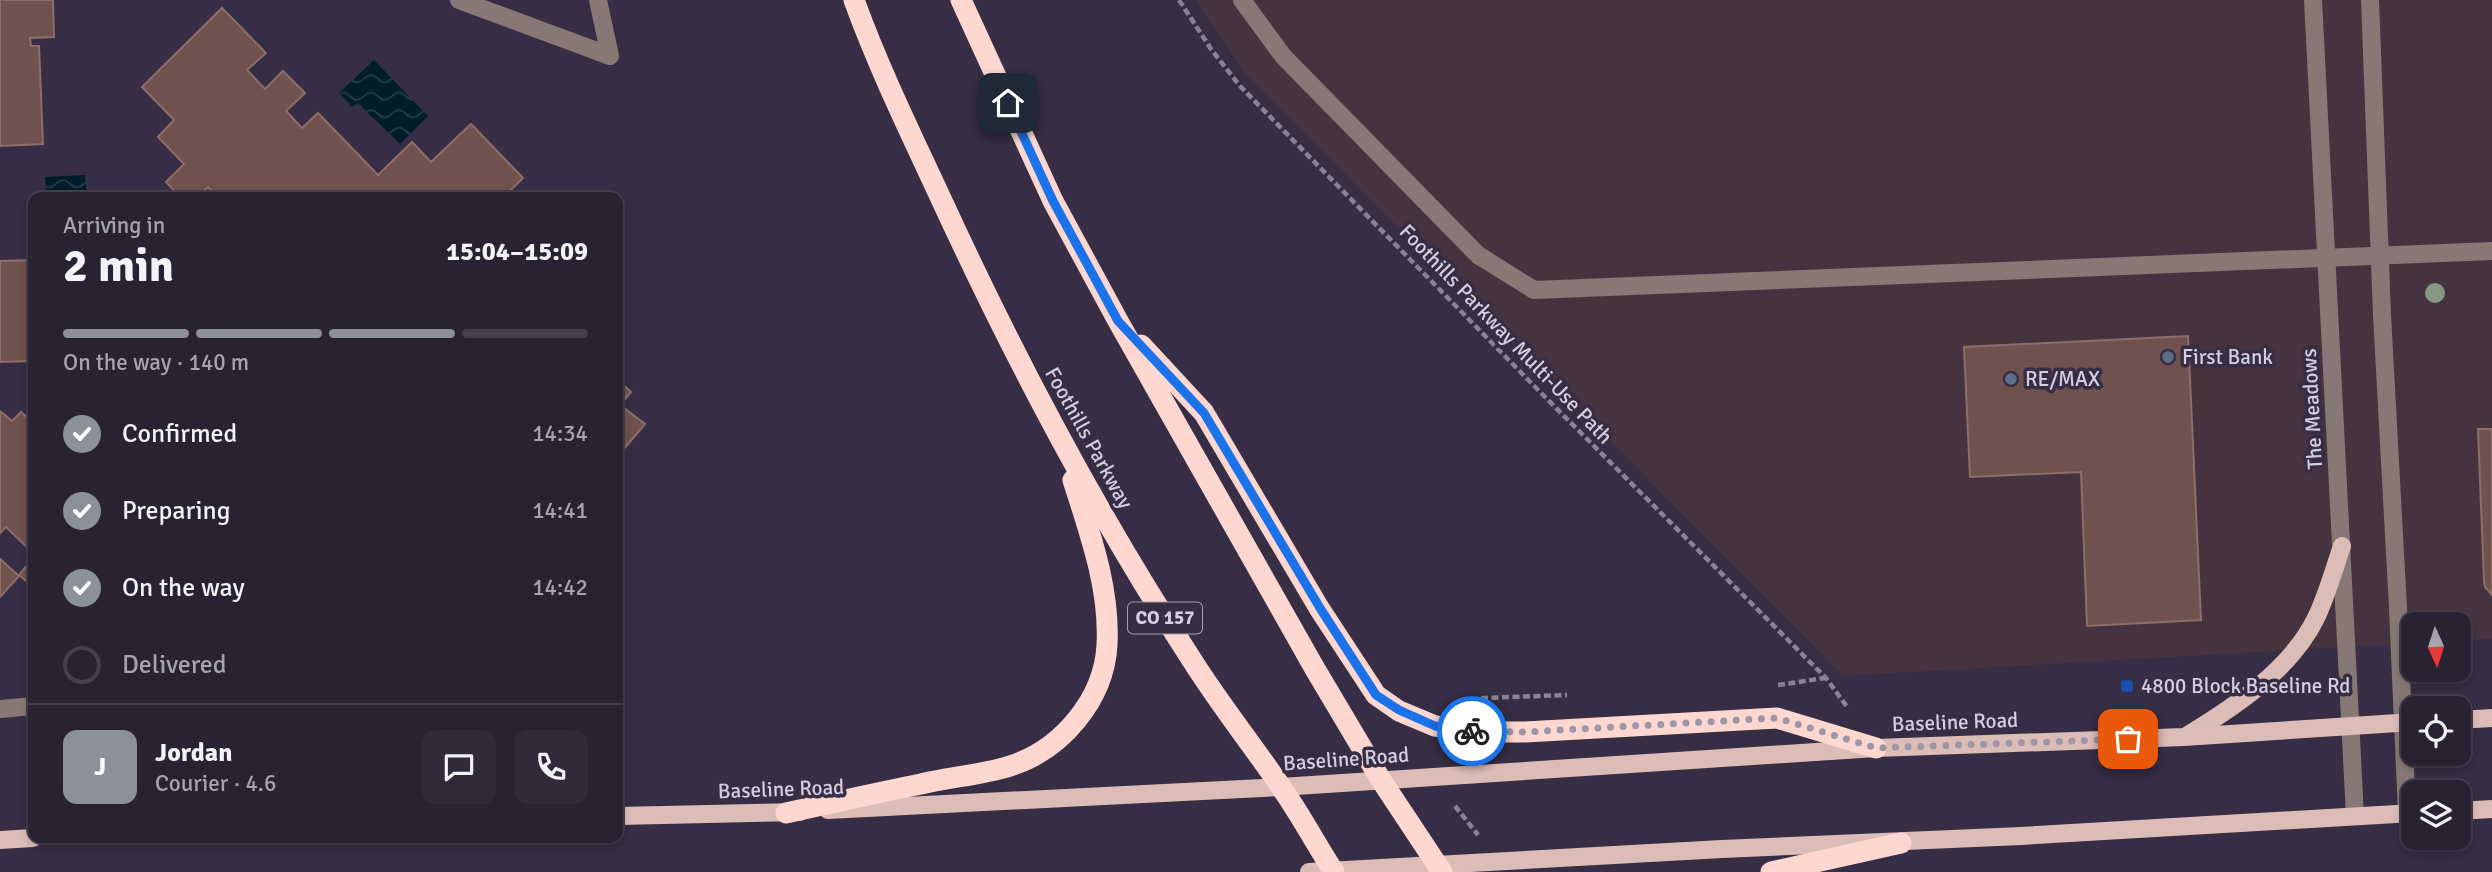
<!DOCTYPE html>
<meta charset="utf-8">
<style>
:root{--surface:#292233;--page:#312a3b;--text:#f1f3f6;--muted:#a5a4ac;--line:#453f4e;--accent:#8c9099}
body{margin:0;font-family:Signika,sans-serif;background:var(--page);color:var(--text);height:100vh;display:flex;flex-direction:column;font-size:26px;white-space:nowrap}
*{box-sizing:border-box;margin:0}
p{font-size:23px;color:var(--muted)}
.icon{flex:none;width:38px;height:38px;fill:none;stroke:currentColor;stroke-width:2;stroke-linecap:round;stroke-linejoin:round}
.map{position:relative;flex:1;overflow:hidden}
.side{position:absolute;left:28px;top:192px;width:595px;height:651px;display:flex;flex-direction:column;background:var(--surface);border-radius:14px;box-shadow:0 4px 10px #0003,0 0 0 2px var(--line)}
.side>*{flex:none}
.needle{width:46px;rotate:177deg}
.buttons{position:absolute;left:2401px;top:612px;display:grid;gap:14px}
.buttons a{display:grid;place-items:center;width:70px;height:70px;border-radius:14px;background:var(--surface);box-shadow:0 4px 10px #0003,0 0 0 2px var(--line);font-size:35px}
.pin{position:absolute;display:grid;place-items:center;width:60px;height:60px;color:#fff;margin:-30px;border-radius:14px;box-shadow:0 4px 10px #0006}
.courier{position:absolute;display:grid;place-items:center;width:70px;height:70px;margin:-35px;border:5px solid #1a73e8;border-radius:50%;background:#fff;color:#222;box-shadow:0 2px 9px #0007}
.summary em{font-style:normal;font-weight:700}
.summary div{display:flex;flex-direction:column-reverse}
.summary{display:flex;align-items:center;justify-content:space-between;height:119px;padding:0 35px}
h1{font-size:46px;font-weight:700;line-height:52px}
.bar{display:grid;grid-template-columns:repeat(4,1fr);gap:10px 7px;align-content:center;height:84px;padding:0 35px}
.bar i{height:9px;border-radius:5px;background:var(--line)}
.bar .selected{background:var(--accent)}
.bar p{grid-column:span 4}
.line{display:flex;align-items:center;gap:18px;padding:0 35px;border-top:2px solid var(--line)}
.line div{flex:1}
.round{display:grid;place-items:center;flex:none;width:74px;height:74px;border-radius:14px;background:var(--page)}
ol{padding:0 35px;list-style:none}
li{display:flex;align-items:center;gap:21px;height:77px}
li p{margin-inline-start:auto}
li .icon{padding:7px;border-radius:50%;background:var(--accent);color:#fff;stroke-width:4}
li:last-child{color:var(--muted)}
li i{width:38px;height:38px;border:4px solid var(--line);border-radius:50%}
.map>svg:first-child{display:block}
</style>
<div class="map">
<svg width="2492" height="872" viewBox="0 0 2492 872">
<defs>
<pattern id="water-waves" width="16" height="10" patternUnits="userSpaceOnUse" patternTransform="scale(1.75)"><rect width="16" height="10" fill="#001e28"/><path d="M0 5q4-4 8 0t8 0" fill="none" stroke="#243e47"/></pattern>
</defs>
<rect width="100%" height="100%" fill="#372d44"/>
<polygon fill="#45343f" points="1195,0 2492,0 2492,639 2459,640 2459,625 2413,625 2413,643 1843,676 1244,72"/>
<g fill="url(#water-waves)">
<polygon points="374,60 428,116 400,144 358,103 352,107 339,93"/>
<polygon points="85,175 87,198 46,198 45,177"/>
</g>
<g fill="#6f514e" stroke="#8d6e6a" stroke-width="2">
<polygon points="0,0 53,0 54,37 30,38 31,46 39,46 43,144 0,146"/>
<polygon points="222,8 266,53 247,70 265,89 283,71 305,93 286,111 302,128 318,113 378,175 412,142 431,162 471,124 523,178 503,198 218,198 208,187 197,198 181,198 166,182 184,164 158,137 174,120 142,87"/>
<polygon points="32,260 33,361 0,362 0,261"/>
<polygon points="2188,336 2201,620 2087,626 2081,472 1970,477 1964,347"/>
<polygon points="618,380 631,392 620,405 645,424 618,456"/>
<polygon points="0,411 12,421 21,412 33,423 33,553 6,527 0,533"/>
<polygon points="2478,429 2492,429 2492,595 2485,587 2484,581"/>
<polygon points="33,558 33,587 19,575"/>
<polygon points="0,559 19,576 0,597"/>
</g>
<g fill="none" stroke-linecap="round" stroke-linejoin="round">
<g stroke="#8a8395" stroke-width="4.5" stroke-dasharray="7 3.5" stroke-linecap="butt">
<polyline points="1179,0 1211,49 1240,86 1545,397 1826,678 1848,708"/>
<polyline points="1778,685 1825,678"/>
<polyline points="1481,698 1567,695"/>
<polyline points="1455,806 1478,835"/>
</g>
<g stroke="#877875" stroke-width="18">
<polyline points="459,0 610,56 598,0"/>
<polyline points="1242,0 1283,56 1478,255 1534,290 2492,251"/>
<polyline points="2313,0 2355,816"/>
<polyline points="2370,0 2382,315 2398,608 2407,814"/>
<polyline points="0,709 33,706"/>
</g>
<g stroke="#dcbcb6" stroke-width="18">
<polyline points="2459,720 2492,718"/>
<path d="M2188,735C2236,706 2291,669 2316,618C2327,595 2334,569 2342,546"/>
<polyline points="828,810 1281,787 1876,748 2184,737 2413,722"/>
<polyline points="2459,811 2492,809"/>
<polyline points="618,816 800,812"/>
<polyline points="0,840 33,838"/>
<polyline points="1309,872 1722,849 2021,836 2413,813"/>
</g>
<g stroke="#fdd7d0" stroke-width="21">
<path d="M854,0C879,69 912,136 943,203C1015,359 1096,513 1190,657C1218,702 1251,743 1281,787C1300,814 1316,844 1334,872"/>
<polyline points="961,0 1053,201 1118,321 1315,669 1381,780 1442,872"/>
<polyline points="1141,345 1204,413 1319,608 1376,695 1399,711 1435,726 1481,732 1525,732 1777,718 1876,748"/>
<path d="M786,813C831,803 876,793 921,784C950,777 982,775 1010,766C1061,750 1104,700 1107,645C1110,588 1090,534 1073,480"/>
<polyline points="1771,872 1901,843"/>
</g>
</g>
<circle fill="#879787" cx="2435" cy="293" r="10"/>
<g fill="none" stroke-linecap="round" stroke-linejoin="round">
<polyline stroke="#9d96a7" stroke-width="7" stroke-dasharray="0 12.6" points="1472,731 1525,732 1777,718 1876,748 2128,739"/>
<polyline stroke="#1a73e8" stroke-width="9" points="1008,103 1053,201 1118,321 1204,413 1320,608 1376,695 1399,710 1435,726 1472,731"/>
</g>
<g fill="#5c6f8a" stroke="#372d44" stroke-width="2.5">
<circle cx="2168" cy="357" r="7"/>
<circle cx="2011" cy="379" r="7"/>
</g>
<rect fill="#1a4fb4" stroke="#372d44" stroke-width="2.5" x="2120" y="679" width="14" height="14" rx="3.5"/>
<g text-anchor="middle" dominant-baseline="central" stroke-width="7" stroke-linejoin="round" paint-order="stroke">
<rect fill="#372d44" stroke="#a59eaf" stroke-width="2" x="1128" y="602.5" width="74" height="31" rx="5"/>
<g font-size="19" font-weight="bold" fill="#d4cfdd">
<text x="1165" y="618">CO 157</text>
</g>
<g font-size="21" fill="#d4cfdd" stroke="#372d44">
<text transform="translate(1506 334) rotate(46)">Foothills Parkway Multi-Use Path</text>
<text transform="translate(2312 409) rotate(-93)">The Meadows</text>
<text transform="translate(1089 438) rotate(61)">Foothills Parkway</text>
<text transform="translate(1955 722) rotate(-2)">Baseline Road</text>
<text transform="translate(1346 759) rotate(-4)">Baseline Road</text>
<text transform="translate(781 789) rotate(-2)">Baseline Road</text>
</g>
<g font-size="21" fill="#d4cfdd" stroke="#372d44" text-anchor="start">
<text x="2182" y="357">First Bank</text>
<text x="2025" y="379">RE/MAX</text>
<text x="2141" y="686">4800 Block Baseline Rd</text>
</g>
</g>
</svg>
<div class="buttons">
<a><svg class="needle" viewBox="-14 -14 28 28"><path d="M0-13l5 13h-10z" fill="#e53935"/><path d="M0 13l5-13h-10z" fill="#a5a4ac"/></svg></a>
<a><svg class="icon" aria-label="locate" viewBox="0 0 24 24"><circle cx="12" cy="12" r="6"/><path d="M12 2v4M12 18v4M2 12h4M18 12h4"/></svg></a>
<a><svg class="icon" aria-label="layers" viewBox="0 0 24 24"><path d="M12 4l9 5-9 5-9-5zM3 14l9 5 9-5"/></svg></a>
</div>
<div class="pin" style="left:2128px;top:739px;background:#ea580c"><svg class="icon" aria-label="bag" viewBox="0 0 24 24"><path d="M5 8h14l-1 12H6zM9 8a3 3 0 0 1 6 0"/></svg></div>
<div class="pin" style="left:1008px;top:103px;background:#1f2937"><svg class="icon" aria-label="home" viewBox="0 0 24 24"><path d="M3 11l9-7 9 7M6 9v11h12V9"/></svg></div>
<div class="courier" style="left:1472px;top:731px"><svg class="icon" aria-label="bike" viewBox="0 0 24 24"><circle cx="6" cy="16" r="4"/><circle cx="18" cy="16" r="4"/><path d="M6 16l4-8h5l3 8M10 8l3 8H6M13 5h3"/></svg></div>
<section class="side">
<div class="summary"><div><h1>2 min</h1><p>Arriving in</p></div><em>15:04–15:09</em></div>
<div class="bar"><i class="selected"></i><i class="selected"></i><i class="selected"></i><i></i><p>On the way · 140 m</p></div>
<ol>
<li><svg class="icon" aria-label="check" viewBox="0 0 24 24"><path d="M5 12l5 5 9-10"/></svg>Confirmed<p>14:34</p></li>
<li><svg class="icon" aria-label="check" viewBox="0 0 24 24"><path d="M5 12l5 5 9-10"/></svg>Preparing<p>14:41</p></li>
<li><svg class="icon" aria-label="check" viewBox="0 0 24 24"><path d="M5 12l5 5 9-10"/></svg>On the way<p>14:42</p></li>
<li><i></i>Delivered</li>
</ol>
<div class="line" style="height:126px"><b class="round" style="background:var(--accent);color:#fff">J</b><div><b>Jordan</b><p>Courier · 4.6</p></div><a class="round"><svg class="icon" aria-label="chat" viewBox="0 0 24 24"><path d="M4 5h16v11H9l-5 4z"/></svg></a><a class="round"><svg class="icon" aria-label="phone" viewBox="0 0 24 24"><path d="M5 4h4l2 5-3 2q2 4 5 5l2-3 5 2v4C11 20 4 13 5 4z"/></svg></a></div>
</section>
</div>
